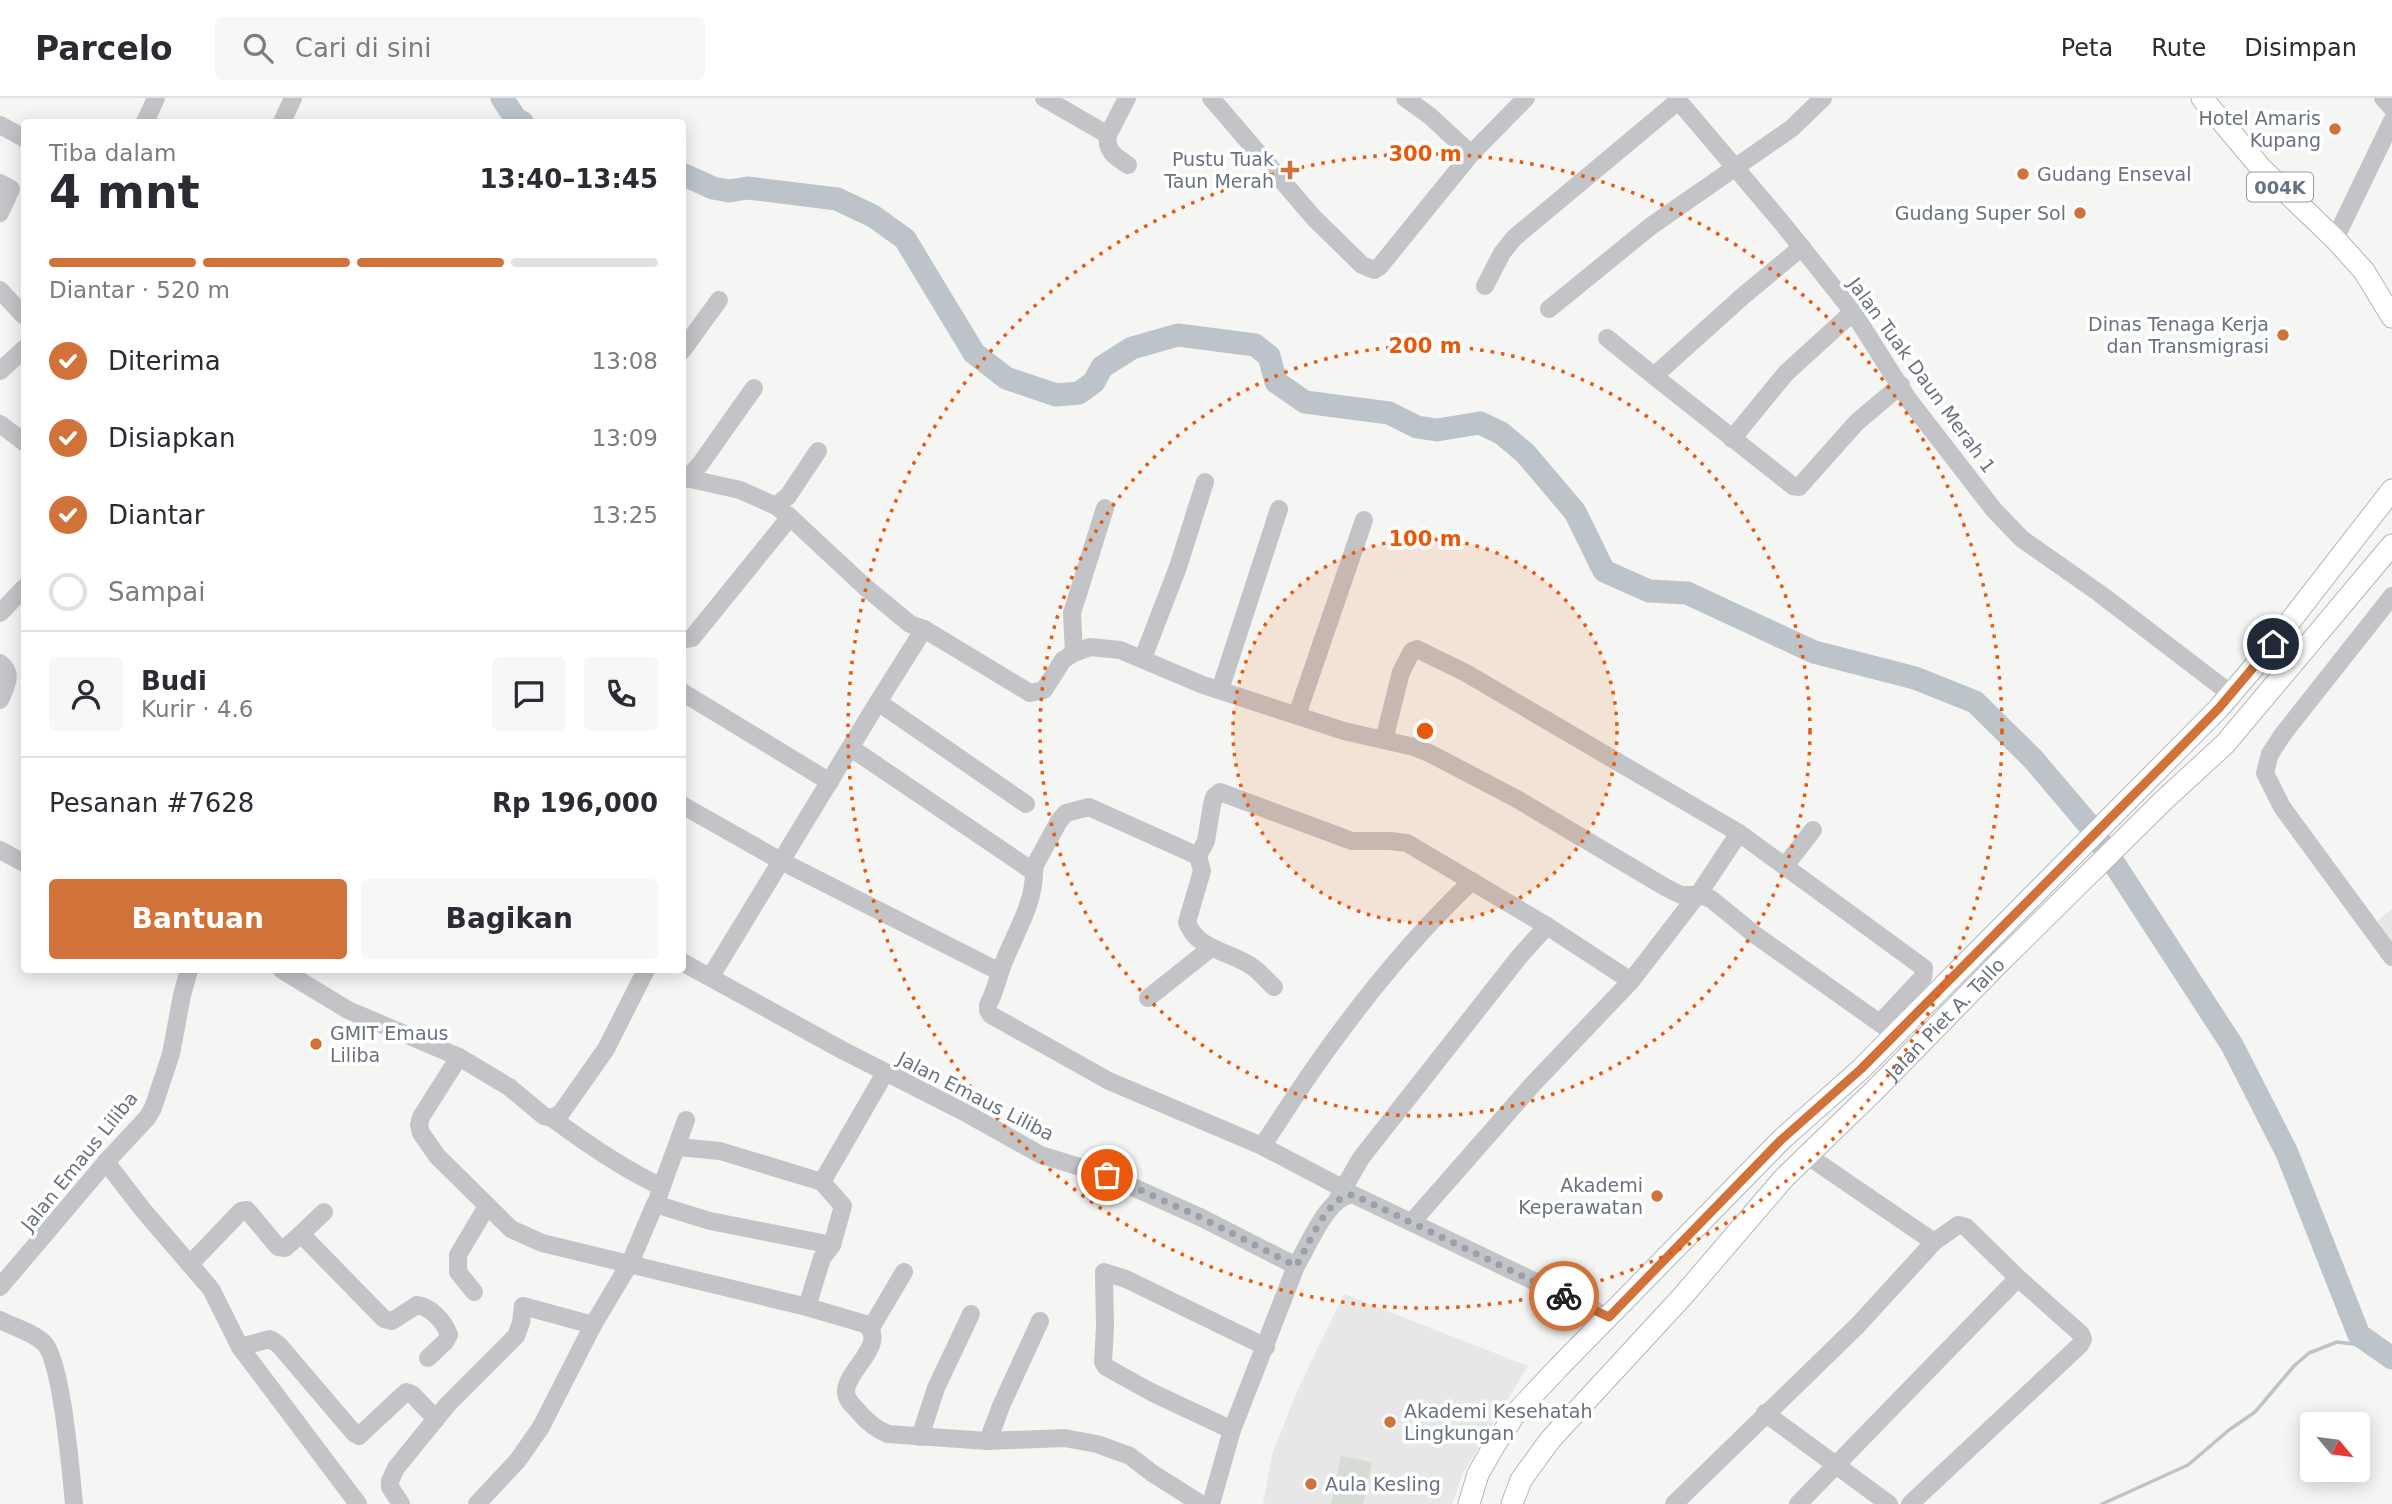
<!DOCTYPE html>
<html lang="id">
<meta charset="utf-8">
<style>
:root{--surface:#fff;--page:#f7f7f7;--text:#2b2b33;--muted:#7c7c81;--line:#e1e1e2;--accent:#d07239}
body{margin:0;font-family:"DejaVu Sans",sans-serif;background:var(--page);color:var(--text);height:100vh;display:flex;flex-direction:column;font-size:26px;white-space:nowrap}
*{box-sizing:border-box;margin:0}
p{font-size:23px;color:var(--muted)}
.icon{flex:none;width:38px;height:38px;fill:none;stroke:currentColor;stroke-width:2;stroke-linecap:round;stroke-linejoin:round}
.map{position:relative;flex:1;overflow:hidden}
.sheet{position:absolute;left:21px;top:21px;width:665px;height:854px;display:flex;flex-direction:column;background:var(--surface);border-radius:7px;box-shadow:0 4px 18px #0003}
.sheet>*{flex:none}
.needle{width:46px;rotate:119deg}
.tools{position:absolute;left:2300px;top:1314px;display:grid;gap:14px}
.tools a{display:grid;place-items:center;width:70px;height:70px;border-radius:7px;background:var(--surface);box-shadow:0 4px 18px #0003;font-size:35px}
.pin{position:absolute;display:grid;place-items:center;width:60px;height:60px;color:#fff;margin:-30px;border:4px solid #fff;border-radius:50%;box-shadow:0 2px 7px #0007}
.courier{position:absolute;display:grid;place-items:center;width:70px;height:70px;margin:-35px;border:5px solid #d07239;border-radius:50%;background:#fff;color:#222;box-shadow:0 2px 9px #0007}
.headline em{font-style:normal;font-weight:600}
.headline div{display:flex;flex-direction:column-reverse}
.headline{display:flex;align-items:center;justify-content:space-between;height:119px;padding:0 28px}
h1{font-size:46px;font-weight:600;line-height:52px}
.bar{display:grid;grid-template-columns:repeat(4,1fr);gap:10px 7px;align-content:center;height:84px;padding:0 28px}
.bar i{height:9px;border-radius:5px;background:var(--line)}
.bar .selected{background:var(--accent)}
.bar p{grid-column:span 4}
.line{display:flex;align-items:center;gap:18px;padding:0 28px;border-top:2px solid var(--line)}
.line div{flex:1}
.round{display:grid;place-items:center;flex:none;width:74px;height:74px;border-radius:7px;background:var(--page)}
ol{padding:0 28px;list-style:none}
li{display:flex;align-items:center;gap:21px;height:77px}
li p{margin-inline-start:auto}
li .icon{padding:7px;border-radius:50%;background:var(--accent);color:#fff;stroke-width:4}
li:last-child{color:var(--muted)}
li i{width:38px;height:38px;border:4px solid var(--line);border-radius:50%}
.cta{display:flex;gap:14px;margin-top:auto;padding:14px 28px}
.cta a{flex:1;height:80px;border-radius:7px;background:var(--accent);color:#fff;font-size:28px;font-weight:600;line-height:80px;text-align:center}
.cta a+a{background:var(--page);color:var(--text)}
header{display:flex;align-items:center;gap:42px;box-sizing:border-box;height:98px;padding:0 35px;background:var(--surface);border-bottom:2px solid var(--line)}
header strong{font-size:33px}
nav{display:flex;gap:38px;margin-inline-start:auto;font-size:24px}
.search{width:490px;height:63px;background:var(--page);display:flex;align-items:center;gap:18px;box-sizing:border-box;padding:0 24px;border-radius:7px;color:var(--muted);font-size:26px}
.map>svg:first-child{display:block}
</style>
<header>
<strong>Parcelo</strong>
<div class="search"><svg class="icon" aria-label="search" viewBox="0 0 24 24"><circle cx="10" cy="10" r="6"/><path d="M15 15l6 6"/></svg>Cari di sini</div>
<nav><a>Peta</a><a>Rute</a><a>Disimpan</a></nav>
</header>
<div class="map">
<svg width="2392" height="1406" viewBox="0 0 2392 1406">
<rect width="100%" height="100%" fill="#f5f6f3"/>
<g fill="#e6e7e6">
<polygon points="2392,811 2392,850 2373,827"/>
<polygon points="1344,1196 1528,1268 1462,1377 1452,1406 1263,1406 1272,1357 1298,1291"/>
</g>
<polygon fill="#d6dcd4" points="1341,1358 1372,1364 1363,1406 1331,1406"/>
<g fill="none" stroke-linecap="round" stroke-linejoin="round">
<polyline stroke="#bcc3c9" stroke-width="3.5" points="2102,1406 2188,1367 2229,1332 2255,1314 2294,1268 2309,1255 2337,1244 2361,1247 2392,1261"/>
<g stroke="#bcc3c9" stroke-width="23">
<polyline points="502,0 516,21 522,24"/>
<polyline points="682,76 713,90 729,93 748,90 837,101 873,118 905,141 974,255 1006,280 1056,297 1079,295 1094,284 1102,269 1132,250 1178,237 1255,247 1269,258 1276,284 1305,304 1389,315 1417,329 1437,332 1480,325 1501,335 1525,355 1575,414 1604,473 1649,493 1687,495 1814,554 1915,580 1975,604 2033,661 2089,727 2232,947 2287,1055 2359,1237 2392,1260"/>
</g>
<defs>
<g id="major">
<polyline points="2202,0 2261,70 2335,141 2364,173 2392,219"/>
<polyline points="1469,1406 1478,1376 1494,1348 1515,1316 1558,1270 1781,1042 1861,971 2219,610 2260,562 2392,392"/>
<path id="s1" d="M1512,1406L1521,1382L1550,1342L1682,1199L1784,1080L1875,992L1999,865L2164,702L2225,646L2392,447"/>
</g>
</defs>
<use href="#major" stroke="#b3b6ba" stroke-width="23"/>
<g stroke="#c2c4c8" stroke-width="18">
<polyline points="1044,0 1108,37 1127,0"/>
<polyline points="1211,0 1314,120 1362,167 1374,172 1380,168 1471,56 1526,0"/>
<polyline points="1405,0 1430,18 1471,56"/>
<polyline points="1676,0 1783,126 1853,214 1908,301 1994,412 2022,441 2099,495 2231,596"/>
<polyline points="2383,0 2392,10"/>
<polyline points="145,24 156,0"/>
<polyline points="282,24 293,0"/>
<polyline points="0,27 24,40"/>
<path d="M1108,37C1105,53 1116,59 1128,67"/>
<polyline points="0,85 11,91 0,115"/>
<polyline points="2335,141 2392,23"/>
<polyline points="1802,149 1743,198 1654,278 1793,388 1799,389 1857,324 1901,287"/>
<polyline points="1485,188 1502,155 1514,140 1678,3"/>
<polyline points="0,192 24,218"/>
<polyline points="1549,211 1651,128 1792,30 1823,0"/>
<polyline points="1607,240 1654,278"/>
<polyline points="682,253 719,202"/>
<polyline points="0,273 24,251"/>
<polyline points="0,326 24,344"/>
<polyline points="1732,341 1786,275 1853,214"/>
<polyline points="682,379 740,392 776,408 790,419 864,488 910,526 924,531 1030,595 1044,592 1063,562 1074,555 1090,549 1120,552 1203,587 1344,633 1414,649 1431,656 1517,701 1665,789 1681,797 1700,797 1711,801 1754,836 1895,936"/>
<polyline points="687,381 701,365 754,290"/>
<polyline points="776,408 788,398 818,353"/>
<polyline points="2392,498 2283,636 2270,656 2265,675 2282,709 2392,859"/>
<polyline points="0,515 24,490"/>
<polyline points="682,542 692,540 790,419"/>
<polyline points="1074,555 1072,515 1105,410"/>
<polyline points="1143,560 1178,469 1205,384"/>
<path d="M0,565C14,575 6,588 0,602"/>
<polyline points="1220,592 1279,411"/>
<polyline points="682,594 830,684"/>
<polyline points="878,604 1026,706"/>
<polyline points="1297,617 1364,422"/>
<polyline points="1384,642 1401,574 1412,553 1417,551 1466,575 1739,735 1924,870 1923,879 1880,925"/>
<path d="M851,650L1034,774C1034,807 1015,835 1003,866C998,879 995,894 988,907V912L991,917L1109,983L1262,1048L1342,1090"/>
<polyline points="682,707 781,763 1000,874"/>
<polyline points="0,752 24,765"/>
<polyline points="1785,768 1813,732"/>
<polyline points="1034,774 1035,767 1059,723 1066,715 1089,709 1198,758"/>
<path d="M682,864L842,952L964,1014L1041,1057L1106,1077L1202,1120L1296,1168C1308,1149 1329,1094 1354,1097L1609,1219"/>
<polyline points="282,872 348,912 459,959 509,989 544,1018 552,1020 561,1015 606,951 646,872"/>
<polyline points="711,878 878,604 924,531"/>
<path d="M1274,889C1267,883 1261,875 1254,870C1232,853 1197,853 1187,824L1202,773L1198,758L1206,743L1212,707L1214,699L1220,694L1352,743H1390L1407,745L1547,828L1631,883"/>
<polyline points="1148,900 1211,850"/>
<path d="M459,959L421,1019L419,1027L421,1035L437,1058L511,1131L542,1145L807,1209L865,1226C890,1245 845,1273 846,1294C846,1301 852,1307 857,1312C866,1323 875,1331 888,1336L988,1343L1064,1340L1097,1346L1130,1358L1152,1375L1201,1406"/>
<path d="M552,1020C587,1046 623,1071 662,1089"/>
<path d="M1262,1048C1282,1019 1301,988 1322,959C1366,897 1417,835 1472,783"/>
<polyline points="678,1049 720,1053 822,1084 885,975"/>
<polyline points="1808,1058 1934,1144"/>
<polyline points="106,1064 143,1112 211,1191 240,1249 358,1406"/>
<polyline points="658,1099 686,1022"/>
<polyline points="1338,1100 1361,1060 1519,859 1547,828"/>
<polyline points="1412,1124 1533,986 1631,883 1702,791 1739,735"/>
<polyline points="301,1136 324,1114"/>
<path d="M190,1166L241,1113L247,1112L278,1149L285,1150L301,1136L384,1221L392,1223L417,1207C431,1209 444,1223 449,1237L445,1244L428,1260"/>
<polyline points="0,1189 106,1064 147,1020 153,1010 171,956 182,897 189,872"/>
<polyline points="474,1194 458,1174 458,1157 487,1108"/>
<polyline points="807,1209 822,1160 832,1147 843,1108 822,1084"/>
<path d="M0,1222C13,1229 33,1234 44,1245C62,1263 71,1376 74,1406"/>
<polyline points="871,1230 904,1174"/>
<polyline points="240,1249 270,1241 279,1247 354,1335 359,1338 406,1294 412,1296 436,1321"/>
<polyline points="1765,1315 1889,1406"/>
<polyline points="1232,1332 1151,1294 1106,1269 1103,1264 1105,1229 1104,1174 1126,1181 1266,1249"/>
<polyline points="920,1339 936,1290 971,1216"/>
<polyline points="988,1343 1001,1308 1040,1223"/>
<polyline points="401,1406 390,1389 390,1383 396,1370 448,1306 516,1238 521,1225 523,1208 593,1227"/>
<polyline points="477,1406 518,1362 541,1329 593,1227 630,1165 655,1106 710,1123 832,1147"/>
<polyline points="1211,1406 1232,1332 1296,1168"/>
<polyline points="1674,1406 1858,1227 1934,1144 1958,1127 1966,1129 2018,1180 2081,1236 2083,1241 2080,1247 1910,1406"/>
<polyline points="1798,1406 2018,1180"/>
</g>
<use href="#major" stroke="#fff" stroke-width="21"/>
</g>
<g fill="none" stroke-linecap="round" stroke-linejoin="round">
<path stroke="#99a0a9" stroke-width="7" stroke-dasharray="0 12.6" d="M1107,1077L1202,1120L1296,1168C1308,1149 1329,1094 1354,1097L1564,1198"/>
<polyline stroke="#d07239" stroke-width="9" points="1564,1198 1609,1219 1781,1042 1861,971 2170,660 2219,610 2273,546"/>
</g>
<circle cx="1425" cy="633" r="192" fill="#e8590c" fill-opacity=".12"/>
<g fill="none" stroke="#e8590c" stroke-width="3.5" stroke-dasharray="3.5 7">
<circle cx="1425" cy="633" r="192"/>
<circle cx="1425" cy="633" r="385"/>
<circle cx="1425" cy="633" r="577"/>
</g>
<g fill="#d07239" stroke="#fff" stroke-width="2.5">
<circle cx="2335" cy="31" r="7"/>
<path d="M1286.5 61.5h7v7h7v7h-7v7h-7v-7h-7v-7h7z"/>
<circle cx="2023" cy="76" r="7"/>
<circle cx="2080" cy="115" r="7"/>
<circle cx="2283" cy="237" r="7"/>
<circle cx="316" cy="946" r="7"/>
<circle cx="1657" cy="1098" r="7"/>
<circle cx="1390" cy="1324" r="7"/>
<circle cx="1311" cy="1386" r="7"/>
</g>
<g text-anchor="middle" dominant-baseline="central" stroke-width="7" stroke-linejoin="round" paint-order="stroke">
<rect fill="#fff" stroke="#959ca7" stroke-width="2" x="2247" y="74.5" width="66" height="29" rx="5"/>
<g font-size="18" font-weight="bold" fill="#687281">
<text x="2280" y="89">004K</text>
</g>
<g font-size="19" fill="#687281" stroke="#fff" text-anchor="end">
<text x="2321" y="20">Hotel Amaris<tspan x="2321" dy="22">Kupang</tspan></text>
<text x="1274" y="61">Pustu Tuak<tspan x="1274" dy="22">Taun Merah</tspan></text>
<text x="2037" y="76" text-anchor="start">Gudang Enseval</text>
<text x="2066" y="115">Gudang Super Sol</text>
<text x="2269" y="226">Dinas Tenaga Kerja<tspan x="2269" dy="22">dan Transmigrasi</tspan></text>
<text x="330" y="935" text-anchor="start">GMIT Emaus<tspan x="330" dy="22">Liliba</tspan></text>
<text x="1643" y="1087">Akademi<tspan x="1643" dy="22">Keperawatan</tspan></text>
<text x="1404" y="1313" text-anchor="start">Akademi Kesehatah<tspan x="1404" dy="22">Lingkungan</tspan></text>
<text x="1325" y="1386" text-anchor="start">Aula Kesling</text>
</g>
<g font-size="19" fill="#687281" stroke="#fff">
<text transform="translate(1922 277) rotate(54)">Jalan Tuak Daun Merah 1</text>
<text stroke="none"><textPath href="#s1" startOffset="653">Jalan Piet A. Tallo</textPath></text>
<text transform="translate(976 998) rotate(27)">Jalan Emaus Liliba</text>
<text transform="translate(79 1063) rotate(-51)">Jalan Emaus Liliba</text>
</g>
</g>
<circle cx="1425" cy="633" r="10" fill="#e8590c" stroke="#fff" stroke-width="3.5"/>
<g font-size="21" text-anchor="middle" font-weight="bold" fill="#e8590c" stroke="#fff" stroke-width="7" stroke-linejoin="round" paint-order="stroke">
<text x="1425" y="63">300 m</text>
<text x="1425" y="255">200 m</text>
<text x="1425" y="448">100 m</text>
</g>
</svg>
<div class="tools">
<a><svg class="needle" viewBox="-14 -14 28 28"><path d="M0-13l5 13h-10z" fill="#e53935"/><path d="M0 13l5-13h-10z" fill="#7c7c81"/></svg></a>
</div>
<div class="pin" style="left:1107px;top:1077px;background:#ea580c"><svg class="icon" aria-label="bag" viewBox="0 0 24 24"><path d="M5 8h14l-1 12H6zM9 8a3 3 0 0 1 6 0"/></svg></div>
<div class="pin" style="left:2273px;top:546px;background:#1f2937"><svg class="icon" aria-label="home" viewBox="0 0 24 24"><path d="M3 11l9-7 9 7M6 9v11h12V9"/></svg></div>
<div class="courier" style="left:1564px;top:1198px"><svg class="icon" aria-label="bike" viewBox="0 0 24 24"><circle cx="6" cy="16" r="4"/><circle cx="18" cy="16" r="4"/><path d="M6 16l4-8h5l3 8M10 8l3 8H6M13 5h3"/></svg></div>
<section class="sheet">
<div class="headline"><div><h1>4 mnt</h1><p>Tiba dalam</p></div><em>13:40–13:45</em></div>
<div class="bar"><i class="selected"></i><i class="selected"></i><i class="selected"></i><i></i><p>Diantar · 520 m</p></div>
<ol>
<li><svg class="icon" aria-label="check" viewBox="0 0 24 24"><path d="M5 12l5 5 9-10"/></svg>Diterima<p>13:08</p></li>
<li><svg class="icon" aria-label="check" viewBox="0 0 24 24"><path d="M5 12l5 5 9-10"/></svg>Disiapkan<p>13:09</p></li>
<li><svg class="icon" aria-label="check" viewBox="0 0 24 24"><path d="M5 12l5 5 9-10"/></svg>Diantar<p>13:25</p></li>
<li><i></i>Sampai</li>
</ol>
<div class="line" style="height:126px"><a class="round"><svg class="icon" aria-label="person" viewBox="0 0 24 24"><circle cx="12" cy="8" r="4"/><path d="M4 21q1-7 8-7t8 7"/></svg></a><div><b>Budi</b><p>Kurir · 4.6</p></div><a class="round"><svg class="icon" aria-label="chat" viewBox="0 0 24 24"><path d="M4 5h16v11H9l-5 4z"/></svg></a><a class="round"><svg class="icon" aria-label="phone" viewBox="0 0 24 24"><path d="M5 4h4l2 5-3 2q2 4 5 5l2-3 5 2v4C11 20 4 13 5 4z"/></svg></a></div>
<div class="line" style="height:91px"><div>Pesanan #7628</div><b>Rp 196,000</b></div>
<div class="cta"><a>Bantuan</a><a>Bagikan</a></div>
</section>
</div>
